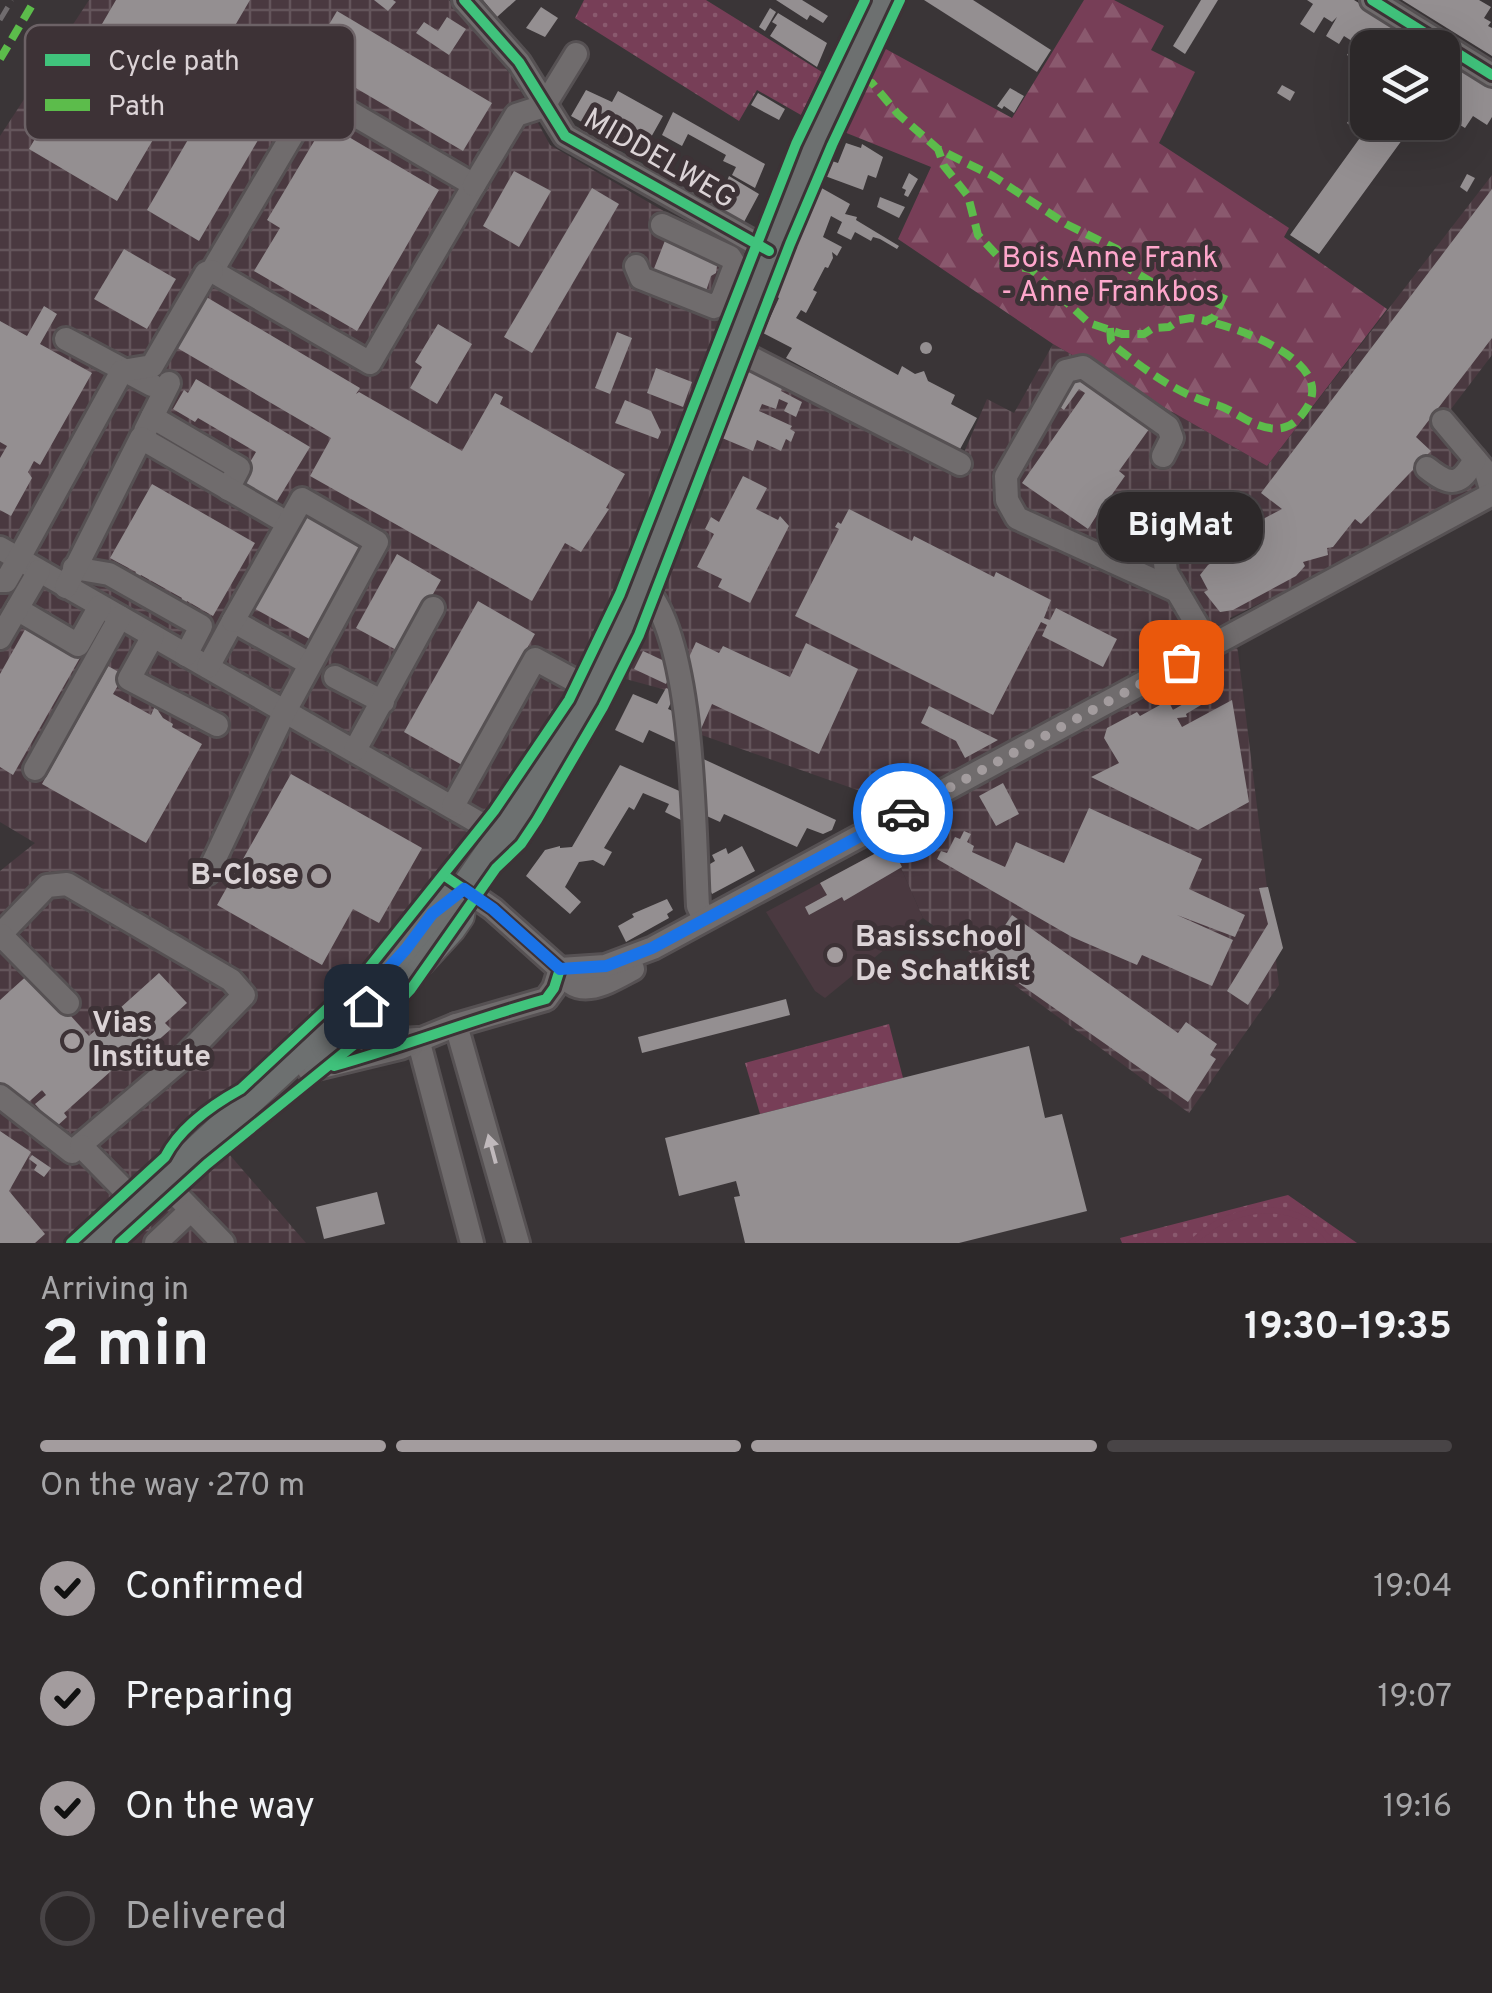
<!DOCTYPE html>
<meta charset="utf-8">
<style>
:root{--surface:#2c2829;--page:#343031;--text:#f1f3f6;--muted:#a6a6a8;--line:#484446;--accent:#a39c9e}
body{margin:0;font-family:Overpass,sans-serif;background:var(--page);color:var(--text);height:100vh;display:flex;flex-direction:column;font-size:38px;white-space:nowrap}
*{box-sizing:border-box;margin:0}
p{font-size:32px;color:var(--muted)}
.icon{flex:none;width:55px;height:55px;fill:none;stroke:currentColor;stroke-width:2;stroke-linecap:round;stroke-linejoin:round}
.map{position:relative;height:1243px;overflow:hidden}
.details{display:flex;flex-direction:column;background:var(--surface);flex:1}
.details>*{flex:none}
.controls{position:absolute;left:1350px;top:30px;display:grid;gap:20px}
.controls a{display:grid;place-items:center;width:110px;height:110px;border-radius:20px;background:var(--surface);box-shadow:0 10px 40px #0002,0 0 0 2px var(--line);font-size:50px}
.pin{position:absolute;display:grid;place-items:center;width:85px;height:85px;color:#fff;margin:-42px;border-radius:20px;box-shadow:0 5px 15px #0006}
.courier{position:absolute;display:grid;place-items:center;width:100px;height:100px;margin:-50px;border:8px solid #1a73e8;border-radius:50%;background:#fff;color:#222;box-shadow:0 2px 12px #0007}
.bubble{position:absolute;height:70px;border-radius:30px;background:var(--surface);box-shadow:0 10px 40px #0002,0 0 0 2px var(--line);font-size:32px;font-weight:700;line-height:70px;text-align:center}
.summary em{font-style:normal;font-weight:700}
.summary div{display:flex;flex-direction:column-reverse}
.summary{display:flex;align-items:center;justify-content:space-between;height:170px;padding:0 40px}
h1{font-size:65px;font-weight:700;line-height:75px}
.bar{display:grid;grid-template-columns:repeat(4,1fr);gap:15px 10px;align-content:center;height:120px;padding:0 40px}
.bar i{height:12px;border-radius:8px;background:var(--line)}
.bar .current{background:var(--accent)}
.bar p{grid-column:span 4}
ol{padding:0 40px;list-style:none}
li{display:flex;align-items:center;gap:30px;height:110px}
li p{margin-inline-start:auto}
li .icon{padding:10px;border-radius:50%;background:var(--accent);color:#111;stroke-width:4}
li:last-child{color:var(--muted)}
li i{width:55px;height:55px;border:5px solid var(--line);border-radius:50%}
.map>svg:first-child{display:block}
</style>
<div class="map">
<svg width="1492" height="1243" viewBox="0 0 1492 1243">
<defs>
<pattern id="industrial-grid" width="8" height="8" patternUnits="userSpaceOnUse" patternTransform="scale(2.5)"><rect width="8" height="8" fill="#4a3940"/><path d="M0 4h8M4 0v8" fill="none" stroke="#64555b"/></pattern>
<pattern id="grass-dots" width="8" height="8" patternUnits="userSpaceOnUse" patternTransform="scale(2.5)"><rect width="8" height="8" fill="#773e57"/><path d="M2 2h.1M6 6h.1" fill="none" stroke="#8a596e" stroke-width="1.8" stroke-linecap="round"/></pattern>
<pattern id="forest-firs" width="22" height="20" patternUnits="userSpaceOnUse" patternTransform="scale(2.5)"><rect width="22" height="20" fill="#773e57"/><path d="M5 1l3.5 6h-7zM16 11l3.5 6h-7z" fill="#8a596e"/></pattern>
</defs>
<rect width="100%" height="100%" fill="#3a3537"/>
<polygon fill="#4a3940" points="891,845 923,918 825,998 815,991 766,912"/>
<polygon fill="url(#industrial-grid)" points="89,0 449,0 513,77 550,145 743,257 717,340 959,464 987,399 1014,413 1053,344 1267,466 1492,175 1492,355 1451,409 1492,468 1492,489 1230,618 1238,652 1279,985 1189,1113 923,918 891,845 934,817 693,732 677,693 622,678 586,652 568,690 510,780 436,881 325,1010 204,1125 306,1243 0,1243 0,871 35,843 0,822 0,136"/>
<g fill="url(#grass-dots)">
<polygon points="584,0 706,0 822,72 801,115 757,90 739,121 575,18"/>
<polygon points="889,1024 903,1078 760,1114 745,1063"/>
<polygon points="1288,1195 1357,1243 1122,1243 1120,1238"/>
</g>
<polygon fill="url(#forest-firs)" points="1084,0 1114,0 1164,26 1151,50 1195,72 1159,143 1289,228 1284,237 1387,309 1267,466 1053,344 898,239 931,167 844,132 884,48 1012,118"/>
<path fill="#773e57" d="M1263,1207C1294,1207 1317,1217 1336,1243H1328C1304,1208 1257,1207 1221,1225C1210,1231 1201,1243 1188,1243C1208,1220 1233,1211 1263,1207Z"/>
<g fill="#948f91">
<polygon points="116,0 250,0 189,104 178,97 117,201 29,149"/>
<polygon points="374,0 393,0 396,2 388,11"/>
<polygon points="483,0 516,0 497,17"/>
<polygon points="776,0 802,0 828,16 823,23 810,15 807,20"/>
<polygon points="924,0 973,0 1051,50 1037,72"/>
<polygon points="1201,0 1218,0 1185,54 1173,46"/>
<polygon points="1307,0 1354,0 1431,48 1368,48 1368,67 1347,55 1355,43 1344,36 1339,44 1326,36 1337,17 1332,22 1324,17 1314,33 1300,24 1313,4"/>
<polygon points="1402,0 1479,0 1491,7 1484,18 1491,22 1488,26 1492,28 1492,56"/>
<polygon points="541,7 558,18 545,37 526,28"/>
<polygon points="770,8 776,12 765,31 759,27"/>
<polygon points="337,11 492,103 463,151 308,60"/>
<polygon points="778,13 827,43 817,67 770,36 777,25 772,22"/>
<polygon points="447,17 466,29 449,55 416,33 424,22 438,31"/>
<polygon points="239,52 292,82 199,241 147,210"/>
<polygon points="1457,64 1492,86 1492,117 1487,125 1473,116 1465,128 1442,114 1442,83"/>
<polygon points="1282,85 1295,92 1290,101 1277,93"/>
<polygon points="1010,88 1024,96 1014,113 1004,106 1002,109 997,106"/>
<polygon points="586,90 612,102 618,91 663,116 641,155 571,116"/>
<polygon points="758,93 785,109 779,120 751,105"/>
<polygon points="1368,95 1368,122 1413,125 1319,254 1290,235 1362,135 1347,123"/>
<polygon points="673,112 765,164 755,188 732,175 736,167 723,161 726,155 688,134 682,146 662,135"/>
<polygon points="325,123 439,190 357,331 254,271 280,228 267,220"/>
<polygon points="846,143 861,148 862,144 883,157 876,178 868,175 863,190 825,176 832,161 838,163"/>
<polygon points="514,171 551,191 519,247 483,226"/>
<polygon points="909,173 918,179 908,197 904,195 906,190 902,188"/>
<polygon points="1467,174 1475,178 1467,192 1460,187"/>
<polygon points="729,176 759,194 744,222 707,201 718,182 725,186"/>
<polygon points="818,186 850,204 845,214 857,217 856,220 899,246 897,249 880,239 873,237 871,241 855,232 851,240 837,233 842,222 831,216 823,237 842,247 837,256 832,252 833,258 828,268 825,267 813,290 817,292 806,313 801,310 796,318 898,375 902,366 915,374 924,371 928,381 955,395 951,404 977,418 959,451 786,358 792,348 763,333 779,298 776,296"/>
<polygon points="592,188 619,204 532,353 504,337"/>
<polygon points="1492,189 1492,338 1416,437 1431,451 1361,524 1355,519 1333,547 1327,548 1328,555 1303,562 1305,566 1296,576 1233,610 1220,612 1204,592 1208,590 1200,575 1208,565 1240,548 1236,540 1244,529 1282,509 1261,493"/>
<polygon points="880,197 905,207 899,218 877,207"/>
<polygon points="666,238 718,259 716,273 711,276 706,291 653,271"/>
<polygon points="124,249 176,279 147,329 94,299"/>
<polygon points="203,295 360,388 356,394 359,392 462,451 495,393 503,397 500,404 625,474 606,508 609,509 581,552 565,543 532,601 310,476 331,438 174,346"/>
<polygon points="44,306 57,314 40,344 92,373 40,465 34,461 28,472 32,478 11,516 0,510 0,458 7,446 0,442 0,321 27,336"/>
<polygon points="438,324 472,344 437,404 410,388 422,367 415,362"/>
<polygon points="617,332 632,338 610,394 595,388"/>
<circle cx="926" cy="348" r="6"/>
<polygon points="751,363 785,380 781,391 802,402 796,417 784,411 788,403 779,399 776,409 762,404 759,411 792,426 790,429 795,432 791,442 786,439 781,451 757,440 753,451 722,438"/>
<polygon points="656,368 692,382 683,407 647,393"/>
<polygon points="1071,372 1152,425 1119,471 1125,476 1106,503 1109,513 1105,516 1097,515 1088,529 1022,483 1085,393 1079,389 1064,410 1051,401"/>
<polygon points="196,379 310,447 274,506 237,484 256,452 198,418 195,422 173,409 184,390 188,393"/>
<polygon points="625,400 651,411 661,432 658,439 615,423"/>
<polygon points="743,476 767,488 756,509 778,520 780,516 789,526 750,603 718,587 722,579 697,567 714,534 705,529 711,517 719,522"/>
<polygon points="152,484 255,543 213,616 187,601 185,605 180,602 182,598 141,575 139,578 134,575 136,572 110,558"/>
<polygon points="303,507 368,544 313,641 248,605"/>
<polygon points="849,509 912,541 914,536 994,577 996,572 1051,600 1044,618 1050,620 1056,608 1117,639 1103,667 1042,636 1047,625 1041,622 993,715 795,616 839,529 835,527 838,522 841,524"/>
<polygon points="397,554 441,580 400,652 356,628"/>
<polygon points="478,601 535,634 462,765 404,732"/>
<polygon points="27,626 81,656 13,775 0,767 0,674"/>
<polygon points="696,642 719,653 723,646 790,677 806,643 858,669 819,754 712,704 701,729 698,727 695,696 685,666"/>
<polygon points="643,651 675,666 666,684 634,669"/>
<polygon points="108,666 124,675 113,694 151,715 155,706 163,718 173,724 172,727 202,744 146,843 42,784"/>
<polygon points="666,688 676,692 668,709 682,715 684,746 649,730 643,743 615,730 633,694 657,704"/>
<polygon points="1197,696 1201,705 1186,714 1187,717 1177,718 1182,727 1232,700 1249,802 1198,830 1091,777 1119,763 1104,738 1107,728 1137,712 1140,716 1160,705 1158,702 1166,697 1173,710"/>
<polygon points="929,706 998,740 965,758 956,741 921,723"/>
<polygon points="699,757 836,820 832,830 823,834 807,828 797,847 724,814 720,822 700,813"/>
<polygon points="620,765 684,793 683,821 665,812 669,804 643,793 634,810 629,807 604,848 612,852 604,866 593,860 579,862 565,887 581,902 570,914 526,876 545,850 560,846 560,848 572,847"/>
<polygon points="291,774 422,848 379,923 353,909 322,965 217,905"/>
<polygon points="1003,783 1019,814 996,826 979,796"/>
<polygon points="1089,808 1202,859 1189,889 1245,915 1235,937 1177,915 1233,940 1212,986 1142,955 1137,965 1072,937 937,859 941,851 947,853 955,837 960,839 964,831 971,834 967,842 974,846 972,852 1005,867 1016,842 1064,863"/>
<polygon points="891,845 902,867 844,901 842,897 809,915 805,907 827,895 820,883"/>
<polygon points="742,846 755,871 712,894 703,876 705,867 715,861 712,855 726,848 728,854"/>
<polygon points="1268,887 1283,948 1248,1005 1227,991 1268,924 1259,888"/>
<polygon points="667,899 673,910 667,914 669,918 626,942 618,926 634,917 632,914"/>
<polygon points="1012,915 1178,1033 1186,1022 1217,1044 1210,1055 1216,1059 1188,1102 983,958"/>
<polygon points="31,972 89,1036 159,973 187,1003 165,1023 171,1029 154,1044 148,1038 64,1113 67,1117 56,1127 35,1104 46,1095 42,1090 21,1109 0,1085 0,1000"/>
<polygon points="786,999 790,1015 642,1053 638,1037"/>
<polygon points="1029,1046 1045,1118 1062,1114 1087,1211 959,1243 745,1243 734,1197 740,1196 736,1181 679,1196 665,1138"/>
<polygon points="0,1131 31,1152 9,1191 45,1234 35,1243 0,1243"/>
<polygon points="32,1155 51,1168 44,1177 34,1170 37,1165 29,1159"/>
<polygon points="377,1192 385,1224 324,1239 316,1207"/>
</g>
<g fill="none" stroke-linecap="round" stroke-linejoin="round">
<defs>
<g id="minor">
<polyline points="464,0 519,62 565,136 771,252"/>
<polyline points="1372,0 1492,75"/>
<polygon points="317,93 474,185 370,363 212,271"/>
<polyline points="474,185 516,115 544,106 576,54"/>
<polyline points="636,266 641,278 714,307 722,299 735,265 730,257 662,225"/>
<polyline points="66,339 152,385"/>
<polyline points="734,349 960,464"/>
<polyline points="152,417 239,468 228,489"/>
<polyline points="1443,421 1486,472 1492,492"/>
<polyline points="145,431 169,383"/>
<polyline points="1163,456 1172,438 1168,427 1083,367 1066,371 1006,476 1007,500 1017,518 1177,591"/>
<path d="M1427,468C1451,487 1460,486 1475,459"/>
<polyline points="1163,544 1166,572 1210,647"/>
<polyline points="0,548 502,836"/>
<polyline points="74,568 109,574 201,626 186,655"/>
<polyline points="0,581 6,581 18,560 122,371 152,366 206,273 212,271"/>
<path d="M643,586C695,635 694,833 698,906L704,919"/>
<polyline points="66,587 141,438 277,517"/>
<polyline points="17,609 78,645 100,606"/>
<polyline points="153,636 129,679 217,725"/>
<polyline points="0,638 39,571"/>
<polyline points="208,667 233,621 310,664"/>
<polyline points="335,677 383,702"/>
<polyline points="355,750 433,608"/>
<polyline points="35,769 120,617"/>
<polyline points="453,806 535,659 594,691"/>
<polyline points="208,873 285,711 377,542 302,499 233,621"/>
<path d="M464,889L493,909L560,969C577,1003 608,982 633,969"/>
<polyline points="0,935 47,886 67,884 231,980 244,995 186,1055 72,1152 0,1096"/>
<polyline points="1,935 68,1003"/>
<polyline points="560,969 605,966 653,948 1492,494"/>
<path d="M366,1004C368,1044 385,1041 418,1039L472,1243"/>
<polyline points="456,1025 518,1243"/>
<polyline points="309,1070 400,1048 456,1025 546,999 554,988 560,969"/>
<polyline points="81,1146 139,1205"/>
<polyline points="164,1182 223,1243"/>
<polyline points="156,1243 191,1210"/>
</g>
<g id="major">
<polyline points="317,1063 367,1020 451,929 460,916 464,889"/>
<polyline points="97,1243 368,991 432,914 446,900 464,889 562,747 619,640 817,139 883,0"/>
</g>
</defs>
<use href="#minor" stroke="#565153" stroke-width="28"/>
<use href="#major" stroke="#565153" stroke-width="32"/>
<use href="#minor" stroke="#706c6d" stroke-width="22"/>
<use href="#major" stroke="#6d7070" stroke-width="28"/>
<polyline stroke="#706c6e" stroke-width="5" stroke-dasharray="15 8" stroke-linecap="butt" points="0,20 12,0"/>
<g stroke="#5cbc4b" stroke-width="8" stroke-dasharray="15 8" stroke-linecap="butt">
<polyline points="0,59 35,0"/>
<polyline points="862,79 872,83 898,114 938,149 993,176 1066,224 1117,249 1131,270 1143,277 1165,290 1180,293 1202,289 1225,293 1214,317 1206,321 1191,318 1179,320 1169,327 1153,328 1144,334 1122,334 1089,323 1031,269 1006,265 978,235 968,196 944,166 938,149"/>
<path d="M1110,328L1111,341L1117,348C1148,372 1179,395 1217,405C1239,412 1257,432 1282,428C1293,426 1300,418 1306,409C1338,362 1239,328 1206,321"/>
</g>
<defs>
<g id="cycleway">
<polyline points="464,0 519,62 565,136 769,251"/>
<polyline points="1372,0 1492,75"/>
<path d="M334,1066C405,1046 474,1019 546,999L554,988L560,969L493,909L445,876"/>
<path d="M71,1243L165,1157C180,1128 212,1105 241,1089L363,975L494,811L569,700L620,594L796,144L865,0"/>
<polyline points="120,1243 207,1164 372,1030 411,989 496,868 521,844 537,820 603,707 639,635 790,244 832,145 900,0"/>
</g>
</defs>
<use href="#cycleway" stroke="#3d3236" stroke-width="16"/>
<use href="#cycleway" stroke="#40c37c" stroke-width="10"/>
</g>
<defs><path id="oneway-solid" d="M-6-.8H1V-3.2L6.5 0L1 3.2V.8H-6Z" transform="scale(2.5)"/></defs>
<use fill="#c0b9bc" href="#oneway-solid" transform="translate(492 1149) rotate(-105)"/>
<g fill="none" stroke-linecap="round" stroke-linejoin="round">
<polyline stroke="#a39c9e" stroke-width="10" stroke-dasharray="0 18" points="903,813 1181,662"/>
<polyline stroke="#1a73e8" stroke-width="12" points="366,1006 368,991 406,949 432,914 464,889 493,909 560,969 606,966 652,948 903,813"/>
</g>
<g fill="#a39c9e" stroke="#3d3236" stroke-width="4">
<circle cx="319" cy="876" r="10"/>
<circle cx="835" cy="955" r="10"/>
<circle cx="72" cy="1041" r="10"/>
</g>
<g text-anchor="middle" dominant-baseline="central" stroke-width="10" stroke-linejoin="round" paint-order="stroke">
<g font-size="30" fill="#dbd3d6" stroke="#3d3236">
<text transform="translate(659 160) rotate(30)">MIDDELWEG</text>
</g>
<g font-size="30" fill="#fea6cb" stroke="#3d3236">
<text x="1110" y="259">Bois Anne Frank<tspan x="1110" dy="34">- Anne Frankbos</tspan></text>
</g>
<g font-size="30" font-weight="bold" fill="#dbd3d6" stroke="#3d3236" text-anchor="start">
<text x="299" y="876" text-anchor="end">B-Close</text>
<text x="855" y="938">Basisschool<tspan x="855" dy="34">De Schatkist</tspan></text>
<text x="92" y="1024">Vias<tspan x="92" dy="34">Institute</tspan></text>
</g>
</g>
<rect x="25" y="25" width="330" height="115" rx="15" fill="#3d3236" stroke="#6c6266" stroke-width="2.5"/>
<rect x="45" y="54" width="45" height="12" fill="#40c37c"/>
<rect x="45" y="99" width="45" height="12" fill="#5cbc4b"/>
<g font-size="28" fill="#dbd3d6">
<text x="108" y="70">Cycle path</text>
<text x="108" y="115">Path</text>
</g>
</svg>
<div class="controls">
<a><svg class="icon" aria-label="layers" viewBox="0 0 24 24"><path d="M12 4l9 5-9 5-9-5zM3 14l9 5 9-5"/></svg></a>
</div>
<div class="pin" style="left:1181px;top:662px;background:#ea580c"><svg class="icon" aria-label="bag" viewBox="0 0 24 24"><path d="M5 8h14l-1 12H6zM9 8a3 3 0 0 1 6 0"/></svg></div>
<div class="pin" style="left:366px;top:1006px;background:#1f2937"><svg class="icon" aria-label="home" viewBox="0 0 24 24"><path d="M3 11l9-7 9 7M6 9v11h12V9"/></svg></div>
<div class="courier" style="left:903px;top:813px"><svg class="icon" aria-label="car" viewBox="0 0 24 24"><path d="M5 17H2v-5l4-1 3-4h7l3 4 3 1v5h-3M9 17h6M6 11h13"/><circle cx="7" cy="17" r="2"/><circle cx="17" cy="17" r="2"/></svg></div>
<div class="bubble" style="left:1098px;top:492px;width:165px">BigMat</div>
</div>
<section class="details">
<div class="summary"><div><h1>2 min</h1><p>Arriving in</p></div><em>19:30–19:35</em></div>
<div class="bar"><i class="current"></i><i class="current"></i><i class="current"></i><i></i><p>On the way · 270 m</p></div>
<ol>
<li><svg class="icon" aria-label="check" viewBox="0 0 24 24"><path d="M5 12l5 5 9-10"/></svg>Confirmed<p>19:04</p></li>
<li><svg class="icon" aria-label="check" viewBox="0 0 24 24"><path d="M5 12l5 5 9-10"/></svg>Preparing<p>19:07</p></li>
<li><svg class="icon" aria-label="check" viewBox="0 0 24 24"><path d="M5 12l5 5 9-10"/></svg>On the way<p>19:16</p></li>
<li><i></i>Delivered</li>
</ol>
</section>
